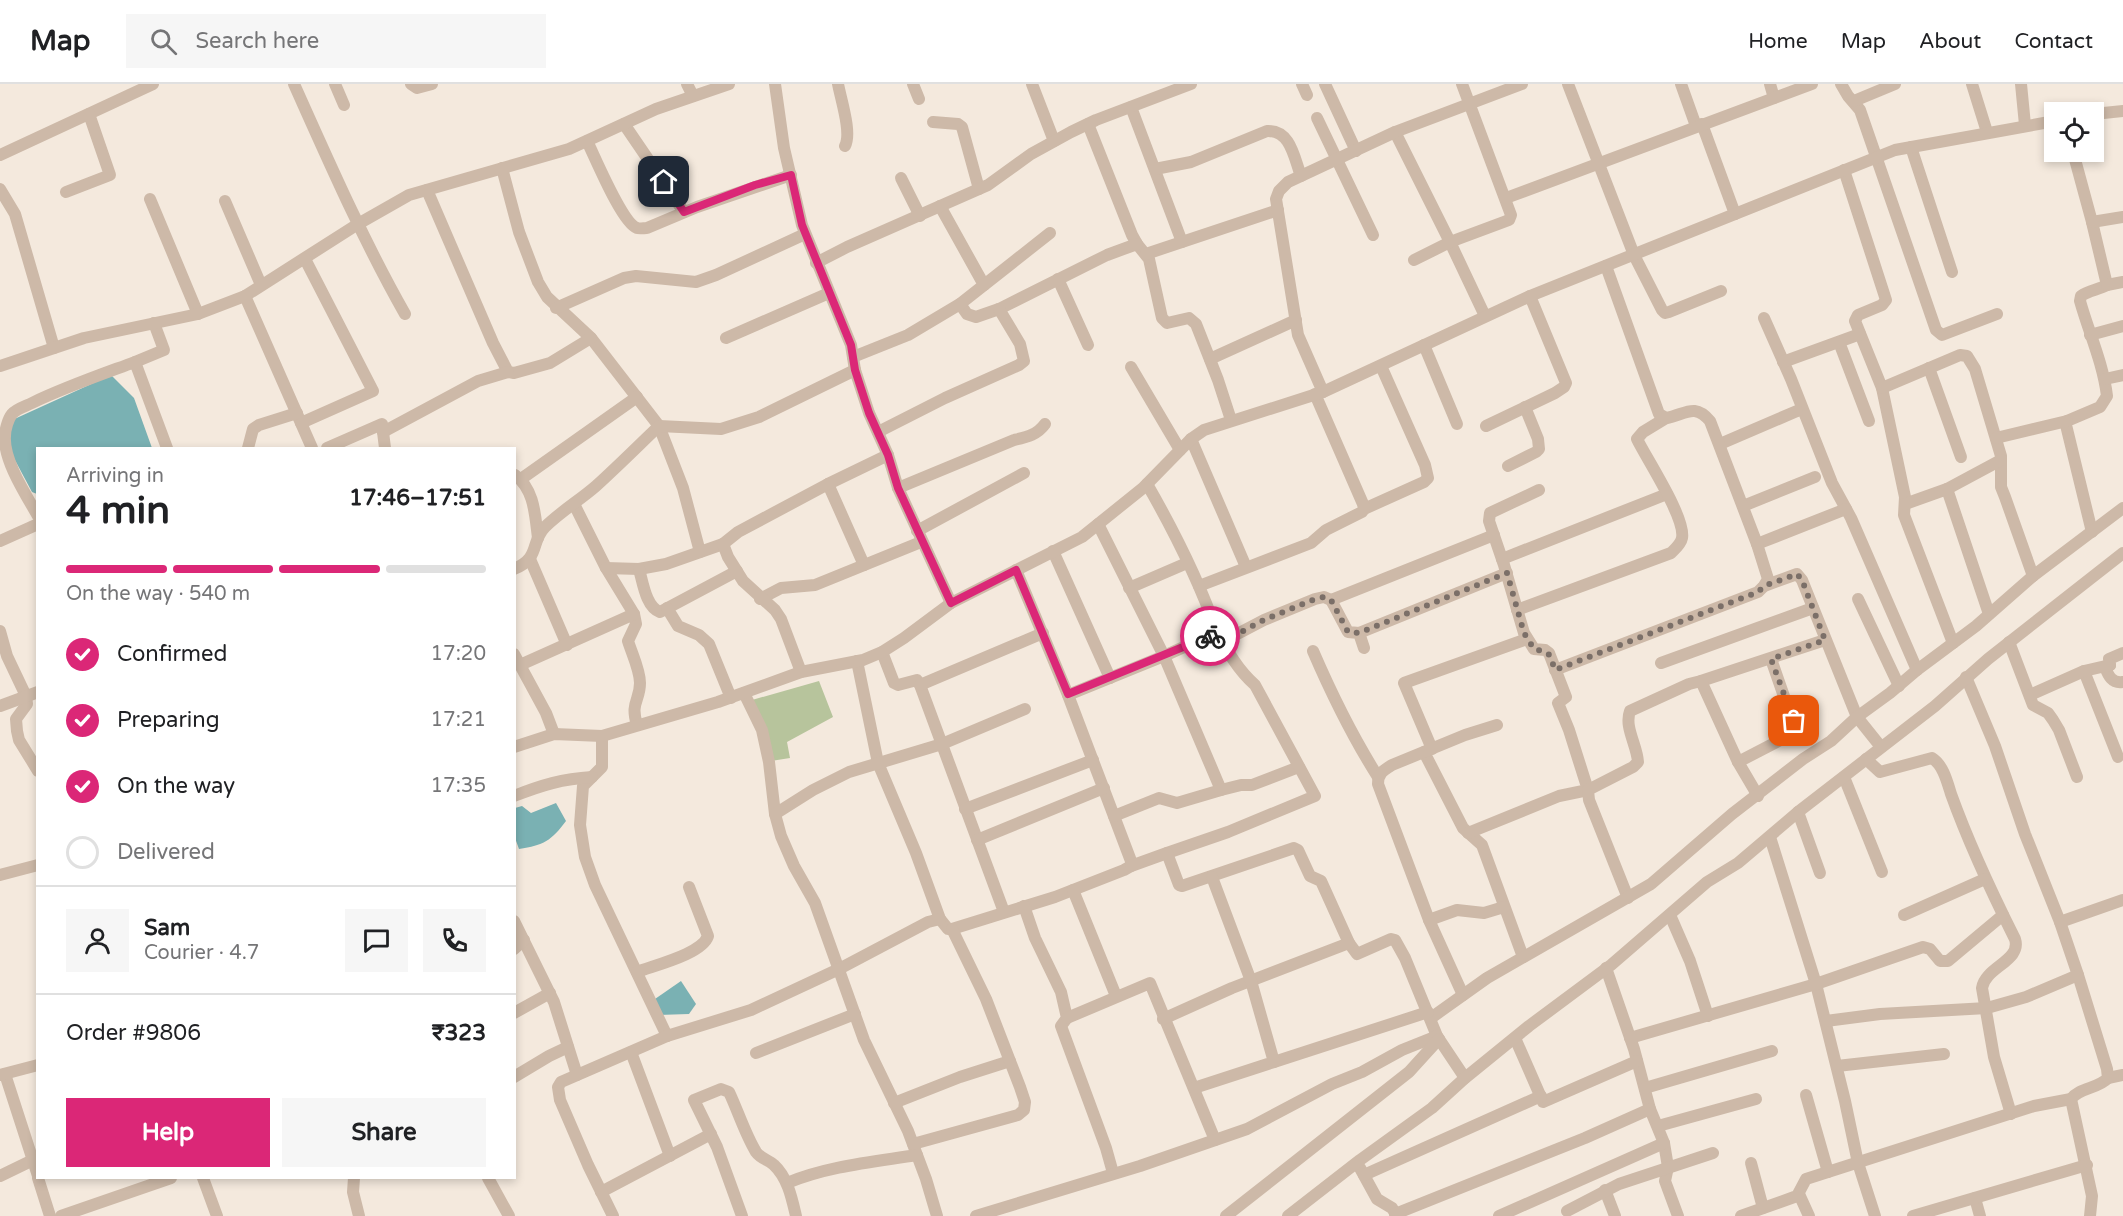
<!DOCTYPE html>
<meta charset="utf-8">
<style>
:root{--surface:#fff;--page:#f6f6f6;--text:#202124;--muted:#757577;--line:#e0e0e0;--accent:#db2777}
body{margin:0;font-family:"Varela Round",sans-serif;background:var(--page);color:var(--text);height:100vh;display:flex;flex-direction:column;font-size:22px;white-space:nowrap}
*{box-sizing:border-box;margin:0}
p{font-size:20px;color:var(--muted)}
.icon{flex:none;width:33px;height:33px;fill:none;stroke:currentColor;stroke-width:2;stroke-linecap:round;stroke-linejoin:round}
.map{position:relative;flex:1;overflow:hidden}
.sheet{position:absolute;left:36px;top:363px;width:480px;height:732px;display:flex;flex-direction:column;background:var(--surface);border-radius:0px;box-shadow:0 3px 9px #0003}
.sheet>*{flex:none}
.controls{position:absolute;left:2044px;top:18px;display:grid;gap:12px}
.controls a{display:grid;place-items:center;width:60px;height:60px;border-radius:0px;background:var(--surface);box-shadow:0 3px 9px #0003;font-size:30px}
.pin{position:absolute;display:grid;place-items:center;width:51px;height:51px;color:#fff;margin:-26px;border-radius:12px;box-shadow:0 3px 9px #0006}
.courier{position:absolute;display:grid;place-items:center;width:60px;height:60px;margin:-30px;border:4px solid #db2777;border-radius:50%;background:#fff;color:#222;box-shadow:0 2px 8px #0007}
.overview em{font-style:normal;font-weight:700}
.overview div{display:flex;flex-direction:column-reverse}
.overview{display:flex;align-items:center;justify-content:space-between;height:102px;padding:0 30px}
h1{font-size:39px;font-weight:700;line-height:45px}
.bar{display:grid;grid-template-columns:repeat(4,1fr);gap:9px 6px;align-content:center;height:72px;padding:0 30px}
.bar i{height:8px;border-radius:4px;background:var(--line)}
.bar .selected{background:var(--accent)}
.bar p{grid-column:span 4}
.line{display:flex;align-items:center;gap:15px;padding:0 30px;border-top:2px solid var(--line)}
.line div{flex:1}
.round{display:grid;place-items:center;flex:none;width:63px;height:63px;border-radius:0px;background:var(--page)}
ol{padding:0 30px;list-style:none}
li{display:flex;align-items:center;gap:18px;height:66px}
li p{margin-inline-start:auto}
li .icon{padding:6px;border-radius:50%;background:var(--accent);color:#fff;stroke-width:4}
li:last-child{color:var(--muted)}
li i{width:33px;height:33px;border:3px solid var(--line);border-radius:50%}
.action{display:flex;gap:12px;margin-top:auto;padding:12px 30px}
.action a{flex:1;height:69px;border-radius:0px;background:var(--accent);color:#fff;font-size:24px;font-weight:700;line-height:69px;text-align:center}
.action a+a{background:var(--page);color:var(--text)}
header{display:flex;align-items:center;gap:36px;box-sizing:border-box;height:84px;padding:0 30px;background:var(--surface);border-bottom:2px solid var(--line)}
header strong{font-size:28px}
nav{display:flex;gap:33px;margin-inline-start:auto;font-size:21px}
.search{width:420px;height:54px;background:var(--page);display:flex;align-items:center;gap:15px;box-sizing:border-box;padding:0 21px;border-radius:0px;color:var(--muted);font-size:22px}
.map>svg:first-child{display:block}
</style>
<header>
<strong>Map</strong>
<div class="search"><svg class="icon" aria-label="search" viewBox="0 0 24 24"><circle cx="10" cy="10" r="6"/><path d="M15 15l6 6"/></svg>Search here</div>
<nav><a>Home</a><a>Map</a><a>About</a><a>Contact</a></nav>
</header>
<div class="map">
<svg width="2123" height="1132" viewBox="0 0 2123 1132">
<rect width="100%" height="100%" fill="#f4e9dd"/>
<polygon fill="#b7c49c" points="819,597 833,633 787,658 790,674 771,677 752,616"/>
<g fill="#7ab1b3">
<polygon points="111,291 134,314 152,364 38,364 37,410 32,408 9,365 10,337"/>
<path d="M556,719L566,737C551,757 544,761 519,765L515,754V724L522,722L531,729Z"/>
<polygon points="681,897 696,920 689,930 658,931 655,915"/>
</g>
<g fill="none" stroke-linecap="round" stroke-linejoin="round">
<g stroke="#cdb9a8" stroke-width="12">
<path d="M294,0C329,78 363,156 405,230"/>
<polyline points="335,0 344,21"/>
<polyline points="411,0 417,4 432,0"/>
<polyline points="687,0 693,12"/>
<polyline points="775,0 784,64 802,141 851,261 855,286 869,329 888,371 898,404 951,519"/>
<path d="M838,0C841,16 852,49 845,62"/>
<polyline points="913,0 919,15"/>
<polyline points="1032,0 1054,57"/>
<polyline points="1302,0 1307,11"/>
<polyline points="1325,0 1356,67"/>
<polyline points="1568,0 1634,171 1662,226 1665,229 1669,228 1721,207"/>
<polyline points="1681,0 1696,42"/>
<polyline points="1770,0 1774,14"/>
<polyline points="1841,0 1848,12 1860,26 1936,246 1942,251 1997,230"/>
<polyline points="1972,0 1987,48"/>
<polyline points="2021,0 2025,41"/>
<polyline points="1854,17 1895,0"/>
<polyline points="1131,23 1182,158"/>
<polyline points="2094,30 2123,27"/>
<polyline points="1317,34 1373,151"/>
<polyline points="933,38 958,40 962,43 979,105"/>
<polyline points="624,40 684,128"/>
<polyline points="1088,40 1132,151 1137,160 1149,175 1162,234 1167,239 1189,234 1196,240 1218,296 1231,336"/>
<polyline points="1702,40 1735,130"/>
<polyline points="1395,48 1450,158 1485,232"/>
<path d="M587,57C595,73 622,139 637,144C639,145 644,144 647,144L697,123L791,91"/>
<polyline points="1911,63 1952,188"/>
<path d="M2073,68L2092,138L2107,201C2098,206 2089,206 2081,212L2080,217C2089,249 2103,279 2107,312L2100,323L2067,337L2066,341L2092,448"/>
<polyline points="0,71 153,0"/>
<polyline points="502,84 519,148 538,198 547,213 591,254 659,342 683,404 700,468"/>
<path d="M1155,85L1191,78L1267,47C1291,46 1294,74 1301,92"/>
<polyline points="1844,86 1886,216 1882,221 1858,231 1855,237 1882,304 1905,413 1904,431 1953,559"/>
<polyline points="901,94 920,132"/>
<polyline points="0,105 15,130 54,264"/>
<polyline points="427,106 493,259 508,288 514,289 550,279 591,254"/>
<polyline points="66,108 110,91 89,30"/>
<polyline points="1506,114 1812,0"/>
<polyline points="150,115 198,230"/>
<polyline points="225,117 261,201"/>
<polyline points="940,122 984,201"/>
<polyline points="2092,138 2123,133"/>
<polyline points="1146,170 1278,126"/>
<polyline points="1414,176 1450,158 1509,136 1511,131 1462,0"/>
<polyline points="816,179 847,163 988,101 1031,70 1071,48 1096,36 1191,0"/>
<polyline points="1058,195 1088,261"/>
<polyline points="2107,201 2123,198"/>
<polyline points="245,212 312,364"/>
<polyline points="960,220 967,230 976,233 999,225 1107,171 1137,160"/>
<polyline points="556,224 624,194 636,192 696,198 716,191 805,150"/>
<polyline points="1764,234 1791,295 1832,399 1851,434 1917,586"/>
<polyline points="2090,251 2123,242"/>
<polyline points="726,254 829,209"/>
<polyline points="1839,258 1869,337"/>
<polyline points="1424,261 1457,340"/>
<polyline points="853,273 908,251 960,220 1050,149"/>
<polyline points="1210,275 1296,236"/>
<polyline points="135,278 164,266 154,239"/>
<polyline points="1783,278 1860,250"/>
<polyline points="0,282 84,254 198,230 245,212 358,140 409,111 569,65 656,25 729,0"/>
<polyline points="1131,283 1180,366"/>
<polyline points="1929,284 1961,373"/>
<polyline points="2105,295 2123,291"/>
<polyline points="1882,304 1960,271 1967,272 1975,285 2001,372 2001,403 2005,413 2033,492"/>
<polyline points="1323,308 1298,251 1276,115 1279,107 1288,98 1395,48 1522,0"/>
<polyline points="301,339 373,307 305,175"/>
<polyline points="1486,342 1555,309 1564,303 1566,299 1530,212"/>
<polyline points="383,348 478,297 508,288"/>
<polyline points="878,348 945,314 1019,281 1024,277 1020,260 999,225"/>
<polyline points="1996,354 2067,337"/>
<polyline points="1191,355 1246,483"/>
<polyline points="1720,360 1797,327"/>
<polyline points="248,364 253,345 259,341 297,329"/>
<polyline points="327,364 382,340 385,364"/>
<polyline points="1508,382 1536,368 1539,365 1538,355 1525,323"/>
<path d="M515,391C535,406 535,432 538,454"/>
<polyline points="521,395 637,313"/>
<polyline points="828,400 864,481"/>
<path d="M898,404L1014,356C1027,353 1037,351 1045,340"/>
<polyline points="1947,405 1989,530"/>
<path d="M574,420L606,484L634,530L636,540L628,557C632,570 640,586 640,599C640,617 630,618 637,641"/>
<polyline points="1905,420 1947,405 2001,376"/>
<polyline points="1743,422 1815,393"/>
<polyline points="1364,425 1424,398 1428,394 1425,381 1381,282"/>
<path d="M38,432C26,411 3,376 5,352C5,346 8,335 12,330C16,325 26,322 32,319C65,303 100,291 135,278L167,364"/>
<polyline points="1098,440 1164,572 1221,706"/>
<polyline points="917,447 1024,389"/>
<polyline points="0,457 38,440"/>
<polyline points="1757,460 1846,425"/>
<polyline points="1053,467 1110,594"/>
<polyline points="530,475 567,561"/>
<polyline points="1502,475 1667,410"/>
<polyline points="606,484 639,485 666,480 723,460"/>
<path d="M514,485C541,474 530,458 545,443C560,428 580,416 596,402C617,383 638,362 659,342L721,345L759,333L855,286"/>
<path d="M639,485C643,499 646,523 660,528L737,487"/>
<polyline points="1199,502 1311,459 1326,446 1362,428 1364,425 1363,420 1315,310"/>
<polyline points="1764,502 1797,490 1802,496 1857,633 1881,663"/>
<polyline points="1129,504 1187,479"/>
<polyline points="760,515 781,504 815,501 921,458"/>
<polyline points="1858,515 1899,602"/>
<polyline points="1331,516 1494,451"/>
<polyline points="667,524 678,542 699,551 709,560 731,614"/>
<path d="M1517,526L1671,469C1675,465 1681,460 1682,454C1686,434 1646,374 1637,355L1643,348L1666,334"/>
<polyline points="0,547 7,572 26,612 27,620 16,635 17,647 19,656 38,687"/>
<polyline points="1359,549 1507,489"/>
<polyline points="1222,558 1264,536 1315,515 1324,513 1331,516 1348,548 1359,549 1364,564"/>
<polyline points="2009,558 2033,621 2048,629 2053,636 2059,646 2077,693"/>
<path d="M1313,567C1332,611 1352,652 1378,693"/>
<polyline points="882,568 894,599 898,601 917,596 920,601 1004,828"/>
<path d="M2123,569L2109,575L2110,581L2105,583C2108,591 2112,600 2123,598"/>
<polyline points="514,570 546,629 554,650"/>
<polyline points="857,577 878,679 916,769 940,835 948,845 952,845 1055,813 1124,786 1131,782 1131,777 1068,611 1016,486"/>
<polyline points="1661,579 1813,524"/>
<polyline points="520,581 634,530"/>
<path d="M1555,586L1758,508L1764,502L1768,495L1757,460L1710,337C1694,318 1685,331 1666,334L1659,330L1606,182"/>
<polyline points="2084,587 2118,673"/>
<polyline points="801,588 781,535 775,526 743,497 728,473 723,460 738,448 828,400 888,371"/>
<path d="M1966,593L1995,662L2025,750L2060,838L2078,891L2107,985L2108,994C2098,1005 2080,1003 2071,1015L2092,1112L2090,1132"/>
<polyline points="1701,597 1825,556"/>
<polyline points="920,601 1043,549"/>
<polyline points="744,609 762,646 769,678 775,730 781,752 794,782 815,819 864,956 908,1047 926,1095 937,1132"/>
<path d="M1068,611L1164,572L1217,548C1199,497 1174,447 1147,400"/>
<polyline points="2030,611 2084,587 2110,581"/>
<polyline points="0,622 38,608"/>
<polyline points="602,652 602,683 583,702 580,741 585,773 595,801 667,952"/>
<polyline points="514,663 554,650 602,652 718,618 801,588 863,576 882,568 904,554 951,519 1082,453 1143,404 1191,355 1204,346 1323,308 1530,212 1895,66 2055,37"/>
<polyline points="1432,665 1404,599 1527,555"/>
<polyline points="1424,668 1463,744 1482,761 1523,873"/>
<path d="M1866,675L1880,688L1932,674C1943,681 1947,697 1951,710C1969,760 1991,807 2015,855C2022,877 1985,883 1982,904L1994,973L2011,1030"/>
<polyline points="1738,678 1788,652 1795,644 1771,575"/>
<polyline points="1844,693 1882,788"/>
<path d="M514,712C542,701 562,695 592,693"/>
<polyline points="965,725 1093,676"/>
<polyline points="1798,728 1820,789"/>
<polyline points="775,730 813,706 849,688 942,660 1025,625"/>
<polyline points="1114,732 1159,714 1177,719 1221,706 1241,701 1252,701 1299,683"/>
<polyline points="1468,749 1559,712 1588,706 1569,646 1558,619 1566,613 1549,569 1545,566 1534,565 1524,549 1504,481 1489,437 1490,429 1539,406"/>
<polyline points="1770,753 1816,900 1845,1017 1858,1079 1875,1132"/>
<polyline points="977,756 1104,704"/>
<path d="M1167,769L1228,748L1315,712L1255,601C1238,586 1228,568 1217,548"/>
<polyline points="1131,782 1167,769 1179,801 1182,802 1294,764 1298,766 1310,792 1321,797 1349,859 1357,870 1391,855 1395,856 1405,874 1437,952"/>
<polyline points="0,791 38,781"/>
<polyline points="1073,806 1116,912"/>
<path d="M1628,814L1589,716L1588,706L1633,683L1638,678C1637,661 1624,643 1630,627L1689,600L1701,597L1738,678L1758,712"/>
<polyline points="1024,822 1035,854 1061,908 1067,934 1061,942 1106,1064 1113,1089"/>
<polyline points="1670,831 1690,877 1708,932"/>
<polyline points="1904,831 1985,795"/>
<polyline points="1429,836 1457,826 1484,829 1504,823"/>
<polyline points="514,837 554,918 577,991"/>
<polyline points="2060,838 2123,816"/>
<polyline points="514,865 524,856"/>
<polyline points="1606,884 1634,965 1650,1025 1664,1059 1668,1083 1665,1097 1678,1132"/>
<path d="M637,888C655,881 702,870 708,852L689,803"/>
<path d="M1463,911L1429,836L1378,700C1378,689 1384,686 1392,681L1465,651L1497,641"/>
<polyline points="514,929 550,909"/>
<polyline points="1067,934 1150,899 1215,1056"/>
<polyline points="1431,934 1487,894 1651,800 1732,730 1803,675 1831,657 1857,633 1890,609 1917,586 1976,542 2033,492 2123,424"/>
<polyline points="1163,935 1232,904 1349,859"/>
<polyline points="1826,937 1880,930 1987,924 2026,913 2078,891"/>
<polyline points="1515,954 1543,1018 1637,977"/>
<polyline points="1630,954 1816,900 1923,863 1930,865 1940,877 1948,877 2003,831"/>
<polyline points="631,968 670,1072"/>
<polyline points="756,969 855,930"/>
<polyline points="1274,978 1428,928"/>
<polyline points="1837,982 1944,970"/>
<polyline points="5,990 38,1092"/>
<polyline points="0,991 38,981"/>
<polyline points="514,993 549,972 568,963"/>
<polyline points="2108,994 2123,991"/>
<polyline points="1194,1004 1274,978 1251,897 1212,793"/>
<polyline points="1645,1004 1772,967"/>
<polyline points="1806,1011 1828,1088"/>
<polyline points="894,1019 960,993 1010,977"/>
<polyline points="1658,1042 1756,1015"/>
<polyline points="913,1060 1018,1031 1024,1026 1025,1018 1020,1003 986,915 952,845"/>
<polyline points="1751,1079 1763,1124"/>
<polyline points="1360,1084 1377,1115 1392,1124 1397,1132"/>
<polyline points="1364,1091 1541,1012"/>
<polyline points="0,1092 33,1076"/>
<polyline points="38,1094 50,1132"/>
<polyline points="203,1094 217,1132"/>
<polyline points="354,1094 353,1108 359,1132"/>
<polyline points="488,1094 509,1132"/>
<path d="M787,1099C828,1082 873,1078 917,1071"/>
<polyline points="1605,1106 1615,1132"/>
<polyline points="601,1108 711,1050"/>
<polyline points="1799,1110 1809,1132"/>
<polyline points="1975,1114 1980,1132"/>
<polyline points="1567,1127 1619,1100 1713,1069"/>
<polyline points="1395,1130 1585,1054 1650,1025"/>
<polyline points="61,1132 171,1094"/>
<polyline points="613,1132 588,1081 560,1016 558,1003 561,998 667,952 751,926 839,885 928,838 940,835"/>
<path d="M742,1132L717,1063L694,1016L721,1005L729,1008C738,1027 745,1050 756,1068C761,1075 769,1076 774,1081C788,1094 792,1115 796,1132"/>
<polyline points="976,1132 1140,1082 1247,1045 1332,1000 1362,988 1402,966 1437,952 1465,994"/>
<polyline points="1226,1132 1409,988 1439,955"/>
<polyline points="1288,1132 1360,1076 1432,1024 1465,994 1529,942 1611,881 1707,798 1738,779 1798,728 1935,622 1988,575 2123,469"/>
<polyline points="1499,1132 1664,1059"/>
<polyline points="1741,1132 1797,1112 1806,1095 2034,1022 2071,1015"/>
<polyline points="1913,1132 2087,1081"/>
</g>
</g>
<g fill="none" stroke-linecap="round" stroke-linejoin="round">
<path stroke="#7b6f68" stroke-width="6" stroke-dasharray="0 10.8" d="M1210,552L1217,548L1222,558L1264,536L1315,515L1324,513L1331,516L1348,548L1359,549L1507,489L1524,549L1534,565C1552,570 1548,567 1555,586L1758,508L1764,502L1797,490L1802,496L1825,556L1771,575L1794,637"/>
<polyline stroke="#db2777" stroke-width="8" points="664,98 684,128 755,101 791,91 802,141 851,261 855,286 869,329 888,371 898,404 951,519 1016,486 1068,610 1210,552"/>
</g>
</svg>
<div class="controls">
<a><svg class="icon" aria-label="locate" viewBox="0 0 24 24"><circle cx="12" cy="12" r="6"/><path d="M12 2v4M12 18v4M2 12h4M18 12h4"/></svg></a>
</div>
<div class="pin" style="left:1794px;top:637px;background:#ea580c"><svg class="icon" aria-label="bag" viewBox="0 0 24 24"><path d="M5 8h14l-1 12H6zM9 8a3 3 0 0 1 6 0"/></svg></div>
<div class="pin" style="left:664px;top:98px;background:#1f2937"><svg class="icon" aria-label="home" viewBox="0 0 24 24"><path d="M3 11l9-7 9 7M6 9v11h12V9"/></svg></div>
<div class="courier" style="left:1210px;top:552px"><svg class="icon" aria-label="bike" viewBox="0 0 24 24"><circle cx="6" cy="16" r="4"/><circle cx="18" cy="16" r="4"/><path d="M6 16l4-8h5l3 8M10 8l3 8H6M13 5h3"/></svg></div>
<section class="sheet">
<div class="overview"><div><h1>4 min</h1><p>Arriving in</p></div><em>17:46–17:51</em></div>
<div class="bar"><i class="selected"></i><i class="selected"></i><i class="selected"></i><i></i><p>On the way · 540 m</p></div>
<ol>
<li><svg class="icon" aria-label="check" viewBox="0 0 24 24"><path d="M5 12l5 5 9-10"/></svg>Confirmed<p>17:20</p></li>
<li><svg class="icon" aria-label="check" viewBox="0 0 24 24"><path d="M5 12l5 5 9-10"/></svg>Preparing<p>17:21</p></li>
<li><svg class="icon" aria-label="check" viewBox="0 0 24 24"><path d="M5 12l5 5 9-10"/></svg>On the way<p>17:35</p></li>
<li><i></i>Delivered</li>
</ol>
<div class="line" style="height:108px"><a class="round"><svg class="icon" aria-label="person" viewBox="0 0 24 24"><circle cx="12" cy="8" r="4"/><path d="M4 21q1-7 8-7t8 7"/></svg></a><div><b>Sam</b><p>Courier · 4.7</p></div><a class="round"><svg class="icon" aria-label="chat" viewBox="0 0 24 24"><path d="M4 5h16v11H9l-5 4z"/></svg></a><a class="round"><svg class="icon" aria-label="phone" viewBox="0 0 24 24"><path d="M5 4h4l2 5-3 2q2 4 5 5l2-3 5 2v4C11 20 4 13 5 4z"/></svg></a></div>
<div class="line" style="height:78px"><div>Order #9806</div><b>₹323</b></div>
<div class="action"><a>Help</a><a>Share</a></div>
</section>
</div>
